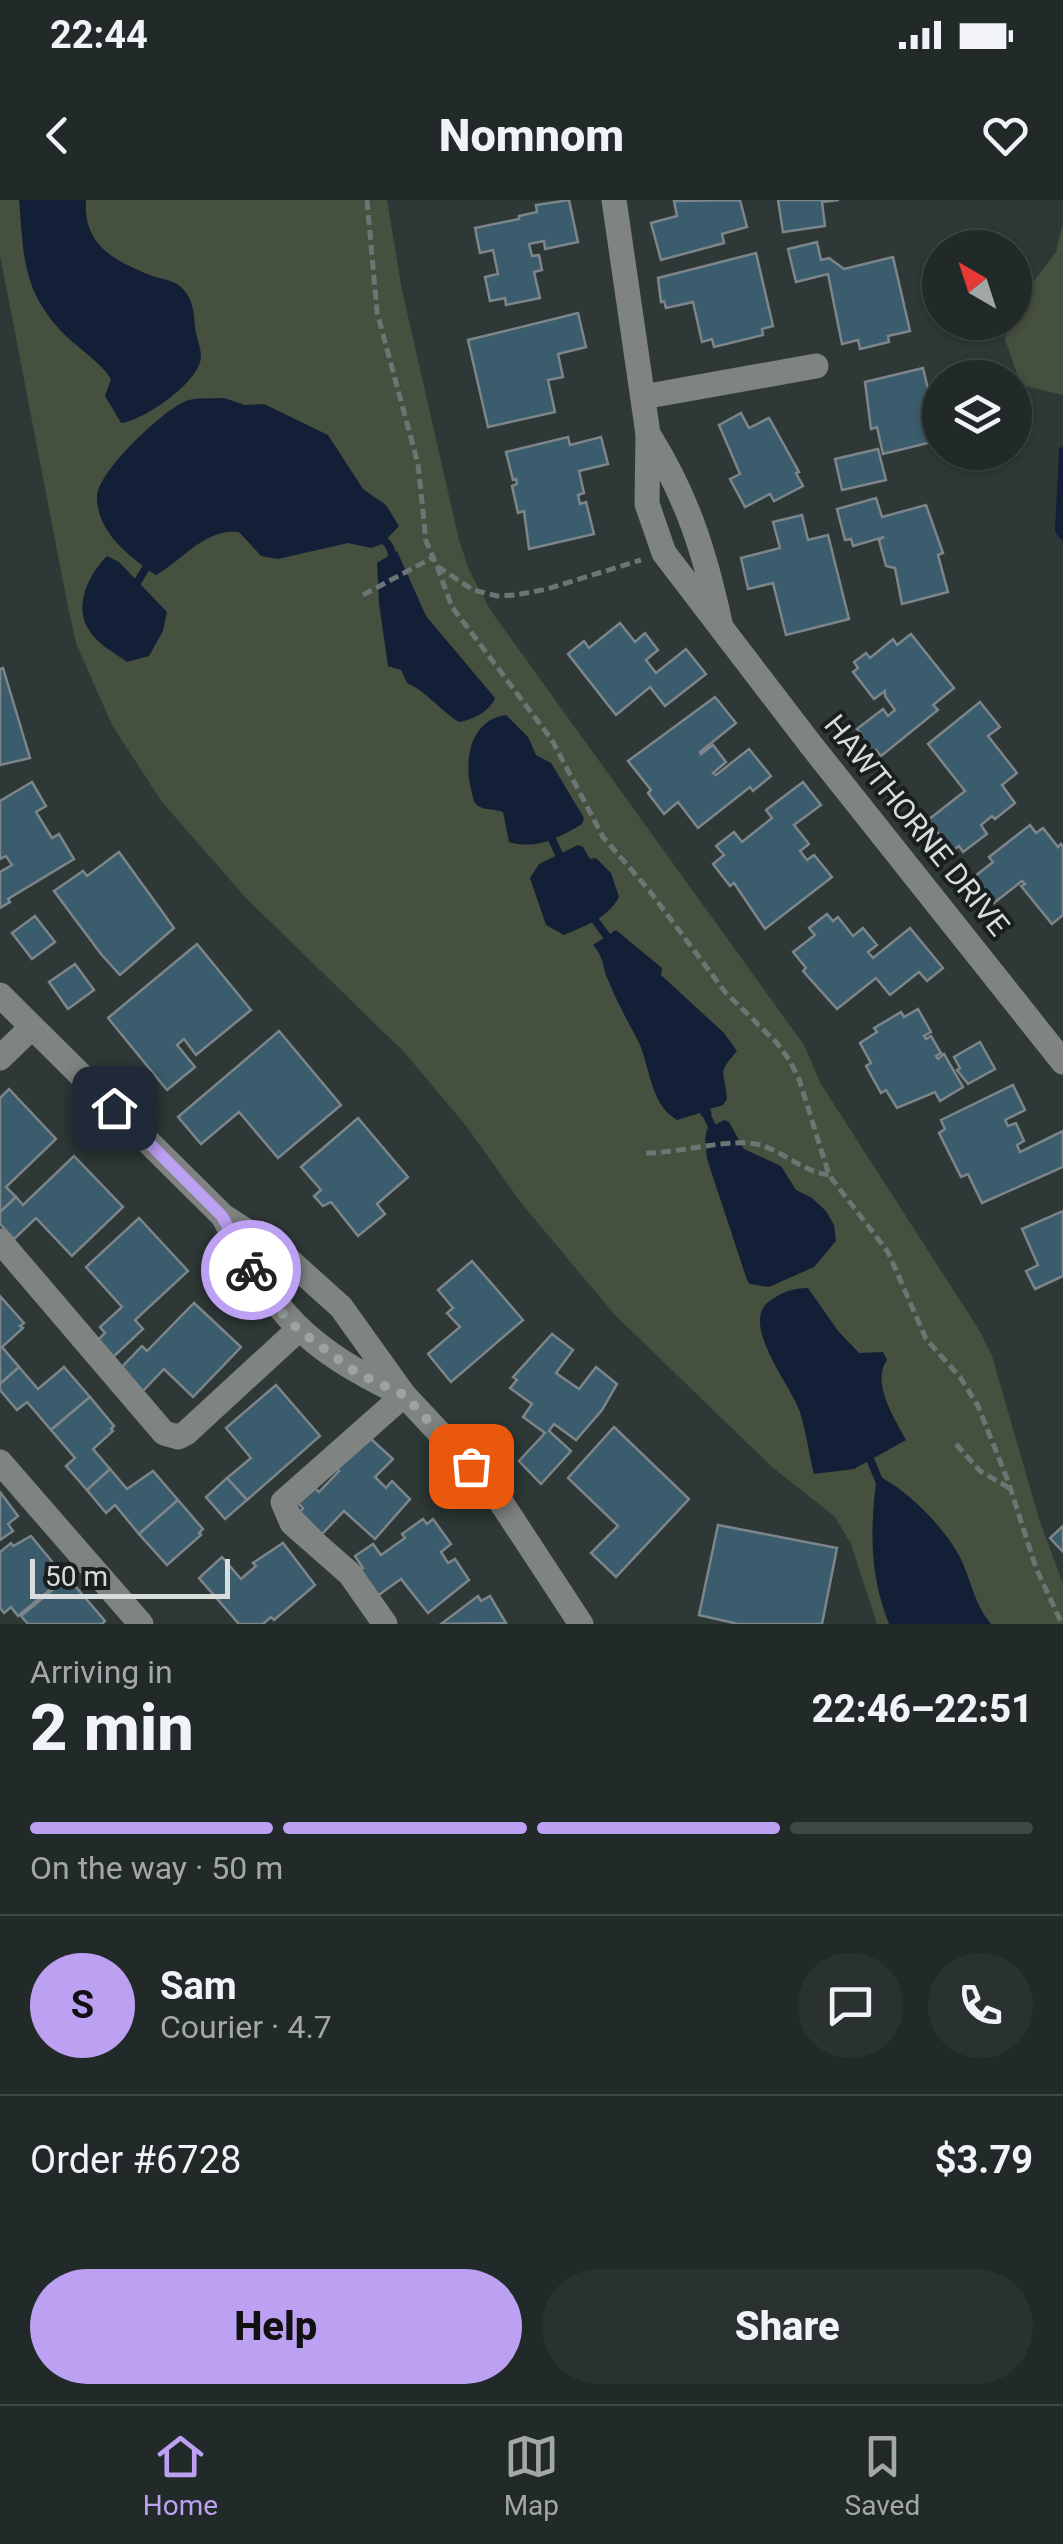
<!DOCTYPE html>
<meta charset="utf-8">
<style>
:root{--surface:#222a29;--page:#2a3231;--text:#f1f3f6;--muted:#a2a7a8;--line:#3f4646;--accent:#bca0f2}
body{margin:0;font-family:Roboto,sans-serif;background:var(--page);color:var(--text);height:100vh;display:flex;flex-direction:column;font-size:38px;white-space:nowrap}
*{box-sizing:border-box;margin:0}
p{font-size:32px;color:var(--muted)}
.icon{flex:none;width:55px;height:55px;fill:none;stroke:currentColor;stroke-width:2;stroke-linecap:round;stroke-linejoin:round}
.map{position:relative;height:1424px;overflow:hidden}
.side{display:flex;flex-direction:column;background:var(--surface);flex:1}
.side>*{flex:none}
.needle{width:65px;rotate:321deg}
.controls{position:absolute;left:922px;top:30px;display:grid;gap:20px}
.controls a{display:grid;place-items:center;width:110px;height:110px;border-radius:50%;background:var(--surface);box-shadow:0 2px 8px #0004,0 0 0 2px var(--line);font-size:50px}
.scale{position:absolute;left:30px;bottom:25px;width:200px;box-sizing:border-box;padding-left:10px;border:5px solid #d7dddd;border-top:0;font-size:28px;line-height:35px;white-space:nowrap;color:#d7dddd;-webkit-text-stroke:8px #1a1e1e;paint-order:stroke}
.pin{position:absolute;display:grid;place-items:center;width:85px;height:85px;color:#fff;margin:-42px;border-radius:20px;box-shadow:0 5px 15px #0006}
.courier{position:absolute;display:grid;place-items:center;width:100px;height:100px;margin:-50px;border:8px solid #bca0f2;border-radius:50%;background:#fff;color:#222;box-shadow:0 2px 12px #0007}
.head em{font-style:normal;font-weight:800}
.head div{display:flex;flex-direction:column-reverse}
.head{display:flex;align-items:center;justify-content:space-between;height:170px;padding:0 30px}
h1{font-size:65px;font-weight:800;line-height:75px}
.bar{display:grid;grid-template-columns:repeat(4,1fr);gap:15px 10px;align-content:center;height:120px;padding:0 30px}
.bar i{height:12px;border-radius:8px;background:var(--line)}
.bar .selected{background:var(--accent)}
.bar p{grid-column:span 4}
.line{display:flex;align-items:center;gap:25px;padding:0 30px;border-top:2px solid var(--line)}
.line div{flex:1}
.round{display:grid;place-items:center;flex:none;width:105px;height:105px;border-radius:52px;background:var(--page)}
.primary-button{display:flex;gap:20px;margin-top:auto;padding:20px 30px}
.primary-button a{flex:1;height:115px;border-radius:60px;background:var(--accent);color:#111;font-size:40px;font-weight:800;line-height:115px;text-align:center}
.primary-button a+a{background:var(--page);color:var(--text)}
.status{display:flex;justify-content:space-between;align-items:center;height:70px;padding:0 50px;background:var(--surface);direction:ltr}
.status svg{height:28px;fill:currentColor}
header{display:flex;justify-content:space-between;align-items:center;height:130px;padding:0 30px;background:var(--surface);font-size:45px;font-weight:800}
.tabs{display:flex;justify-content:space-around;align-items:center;height:140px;border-top:2px solid var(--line);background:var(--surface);font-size:28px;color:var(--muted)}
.tabs a{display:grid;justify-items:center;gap:5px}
.tabs .selected{color:var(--accent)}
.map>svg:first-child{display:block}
</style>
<div class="status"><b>22:44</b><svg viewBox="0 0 49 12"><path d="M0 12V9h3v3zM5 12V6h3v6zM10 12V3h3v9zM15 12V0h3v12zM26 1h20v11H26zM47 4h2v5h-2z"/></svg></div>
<header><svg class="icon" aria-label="back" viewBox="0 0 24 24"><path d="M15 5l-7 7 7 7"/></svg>Nomnom<svg class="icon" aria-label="heart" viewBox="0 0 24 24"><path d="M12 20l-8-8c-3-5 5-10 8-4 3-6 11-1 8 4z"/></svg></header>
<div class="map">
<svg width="1063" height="1424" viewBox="0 0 1063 1424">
<rect width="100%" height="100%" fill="#2e3837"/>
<g fill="#46503e">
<polygon points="0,0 387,0 402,90 459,340 470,372 491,411 804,845 821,884 979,1130 992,1156 1039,1319 1063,1384 1063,1424 877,1424 851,1344 835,1317 772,1267 614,1114 522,1004 467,927 405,853 245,697 162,602 112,525 76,443 68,407 0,55"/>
<polygon points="1063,23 1063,195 1021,185 1005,139 1010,123 1015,122 1015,106 1056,52"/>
</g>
<g fill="#131f36">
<path d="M19,0H86C83,44 112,60 150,75C162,80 175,79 184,90C193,100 194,114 195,127C196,137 201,147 201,157C200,182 143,221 121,223L105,196L111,179C99,161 82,151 66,136C22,92 24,58 19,0Z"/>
<path d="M224,198L245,205L264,204L328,235L363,289L386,305L399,326L382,344L371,348L348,343L278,359L261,356L239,332C205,328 183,360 156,375C130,357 97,333 97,297C97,272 163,210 186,201C197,197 213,199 224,198Z"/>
<path d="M397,351L426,416L495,498C489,512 474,519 459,522C439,510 428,492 407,483L401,470L388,466L379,403L377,363Z"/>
<path d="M107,356L119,362L167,412L163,431L149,456L127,462C115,453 97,444 89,430C73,406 89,374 107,356Z"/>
<path d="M506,515L528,537L536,555L551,563L584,618L582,624C559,638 536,650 509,642L503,612C496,609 486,610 480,607C474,604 473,599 472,593C463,563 469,520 506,515Z"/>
<path d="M578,645L583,647L590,659L596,658L611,673L619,697C607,719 586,725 564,735L546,725L530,678L539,664Z"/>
<path d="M616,730L662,768L661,775L724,833L737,851C716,875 725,870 727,899L723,905L710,909L712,914L702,917L700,913L677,920C649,905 650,861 636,837C626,818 616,800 608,780C602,766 604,757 593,745Z"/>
<polygon points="724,920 729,922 744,949 781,966 796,990 812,998 826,1011 834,1025 836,1041 814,1067 769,1087 750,1084 747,1080 707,959 705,939 707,929"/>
<path d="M808,1088L838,1131L859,1153L883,1152L887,1160C871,1183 894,1217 906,1240L854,1269L814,1274C809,1254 806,1232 800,1212C791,1185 737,1121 771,1100C783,1092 793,1088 808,1088Z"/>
<path d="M877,1275C907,1290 940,1323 957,1352C971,1376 973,1403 991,1424H889C869,1374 870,1327 877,1275Z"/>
</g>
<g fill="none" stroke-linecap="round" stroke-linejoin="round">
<g stroke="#131f36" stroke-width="8">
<polyline points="1063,251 1059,330 1063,336"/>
<path d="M378,337C389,342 393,349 392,361"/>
<polyline points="138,381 146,368"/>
<polyline points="549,633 562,661"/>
<polyline points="590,713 611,742"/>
<polyline points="703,907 716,935"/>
<polyline points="868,1254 880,1283"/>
</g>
</g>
<g fill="#3b5c6c" stroke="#7c8589" stroke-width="2.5">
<polygon points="569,0 578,42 545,49 544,41 529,44 532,56 539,55 542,70 534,72 540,98 506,105 505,98 490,101 485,77 498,74 493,50 480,53 475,28 519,19 519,16 537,12 536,5"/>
<polygon points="740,0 747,27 722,34 724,43 661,60 651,23 677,16 674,1"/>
<polygon points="778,0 839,0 822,2 825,26 783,32"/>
<polygon points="817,42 821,60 829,58 844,69 893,57 910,131 888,136 889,142 860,149 858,140 842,144 828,74 796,82 788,49"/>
<polygon points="756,53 773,126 762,129 763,135 714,147 712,139 702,142 693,102 666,108 664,101 661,102 658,78"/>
<polygon points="578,113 586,147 558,154 563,177 548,180 555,212 488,227 468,140"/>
<polygon points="923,168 940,240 883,254 877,227 871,229 865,182"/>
<polygon points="741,213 749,228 769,218 799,272 796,273 803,286 774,301 770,294 745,307 730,279 740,274 719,225"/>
<polygon points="568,237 570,245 601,237 608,264 579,271 584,293 578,295 580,304 586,302 594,334 529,349 524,311 518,313 512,286 517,284 516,279 513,280 506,252"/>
<polygon points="878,249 886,280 842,290 835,259"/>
<polygon points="876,298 882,317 926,305 943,353 938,355 948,392 902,404 895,368 886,366 879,340 884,337 853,346 851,339 845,340 837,309"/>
<polygon points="802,315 808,340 828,335 849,419 786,435 773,383 748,389 741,358 780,348 773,322"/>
<polygon points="620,423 635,442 645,433 658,450 646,460 656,473 686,449 706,474 665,506 650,487 616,515 568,454 584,441 589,448"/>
<polygon points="911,434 954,488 933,505 938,510 881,556 876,550 868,557 856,542 863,536 857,529 883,509 888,516 895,510 885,496 885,491 874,499 853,472 858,468 854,462 866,453 870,458 893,439 897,445"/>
<polygon points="3,468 30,558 0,565 0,469"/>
<polygon points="715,497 736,523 700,552 701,554 713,545 726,562 713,573 716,575 749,549 771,576 753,591 750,587 698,628 678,602 664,614 648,593 651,590 628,561"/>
<polygon points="980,502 1000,527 988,536 1017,573 1002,585 1015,603 995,619 992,616 981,625 987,634 963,652 959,646 952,651 928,620 965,591 928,544"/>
<polygon points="32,582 46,606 36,612 52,638 59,634 74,659 8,699 10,702 0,708 0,672 12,665 6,656 0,659 0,601"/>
<polygon points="803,582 821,605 794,625 809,644 800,651 807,660 814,655 832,677 765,729 734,683 730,686 713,664 724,655 716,646 734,632 742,642 772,618 766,610"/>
<polygon points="1030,625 1036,633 1043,628 1058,647 1061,644 1063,647 1063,715 1052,724 1021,686 1025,684 1022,681 994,703 974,677 993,662 989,657"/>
<polygon points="119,652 174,728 120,775 101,754 54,691 83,671 87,676"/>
<polygon points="827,714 833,721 838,717 853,736 863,728 877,745 868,752 873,758 910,728 943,768 927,781 919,772 890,795 876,778 837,809 803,771 806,768 793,752 815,735 809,728"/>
<polygon points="35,716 55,742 32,759 12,733"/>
<polygon points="197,744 251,810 196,855 184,839 177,845 195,867 167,890 108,818"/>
<polygon points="75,764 94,790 68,809 49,782"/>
<polygon points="918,809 931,832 924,836 926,839 931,836 941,853 936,856 938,859 944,854 963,887 940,901 935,892 897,908 886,890 881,893 866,866 871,863 860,843 877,832 874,828 901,812 904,817"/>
<polygon points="279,831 341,905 278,958 239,912 201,944 178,917"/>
<polygon points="980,842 995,869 968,884 957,870 960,868 954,857"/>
<polygon points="1013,885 1025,910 1005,920 1008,926 1016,923 1024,941 1017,945 1020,952 1063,931 1063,967 982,1003 968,974 961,977 939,933 945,929 941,920"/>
<polygon points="9,889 56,939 6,987 16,997 0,1012 0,898"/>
<polygon points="358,918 408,977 377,1004 385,1014 358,1036 331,1002 323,1006 314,996 321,990 301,967"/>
<polygon points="74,956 123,1007 72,1056 36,1018 14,1039 0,1024 0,1012 16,997 23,1005"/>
<polygon points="1063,1011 1063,1076 1035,1089 1026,1071 1038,1065 1022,1029"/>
<polygon points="139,1018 188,1071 135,1120 143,1129 110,1160 95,1143 105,1133 100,1127 122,1107 86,1067"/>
<polygon points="472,1061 523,1120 451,1182 428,1154 460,1127 447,1113 453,1108 438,1090"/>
<polygon points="0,1096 24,1123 20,1126 23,1128 2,1147 19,1167 0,1184"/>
<polygon points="194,1103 241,1147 193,1197 164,1169 141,1193 118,1171 142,1146 147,1151"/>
<polygon points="552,1134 573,1150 556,1173 579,1189 596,1167 617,1184 602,1210 576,1240 554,1224 549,1231 571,1251 541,1284 519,1261 545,1233 523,1217 532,1204 510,1188 517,1180 513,1177"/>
<polygon points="19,1167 38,1189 64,1167 90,1197 51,1230 27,1202 17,1210 0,1190 0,1184"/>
<polygon points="276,1185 320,1236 247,1300 227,1278 251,1258 226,1228"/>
<polygon points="90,1197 114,1226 111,1229 113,1231 93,1249 110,1269 87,1290 66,1266 75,1258 51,1230"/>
<polygon points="614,1227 689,1299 616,1377 591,1353 618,1326 568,1278"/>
<polygon points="371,1239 393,1259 375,1277 386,1288 392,1281 410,1299 375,1339 344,1311 322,1334 300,1312 303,1308 295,1300 310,1284 319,1292 339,1271 336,1268"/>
<polygon points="110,1269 127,1289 153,1271 178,1300 139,1334 115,1305 106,1313 87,1290"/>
<polygon points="227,1278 247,1300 225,1319 206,1297"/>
<polygon points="0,1292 18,1316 8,1324 13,1331 0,1340"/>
<polygon points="178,1300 203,1329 199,1333 201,1335 167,1365 139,1334"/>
<polygon points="423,1319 427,1324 433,1319 451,1344 441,1352 448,1363 455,1359 469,1380 428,1413 401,1379 376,1397 358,1371 363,1368 355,1356 373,1344 381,1355 405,1338 402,1334"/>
<polygon points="718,1325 837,1348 822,1424 738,1424 699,1415"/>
<polygon points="1063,1326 1063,1352 1050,1338"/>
<polygon points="31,1336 63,1375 56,1380 58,1383 18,1416 11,1407 4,1413 0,1408 0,1352 11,1343 13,1346"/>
<polygon points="283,1343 315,1385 274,1420 271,1417 263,1424 239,1424 199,1378 222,1357 241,1379 256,1366 253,1363"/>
<polygon points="70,1380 105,1421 102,1424 28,1424 21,1416 62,1382 64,1385"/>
<polygon points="478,1396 481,1401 490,1396 506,1423 441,1424"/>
</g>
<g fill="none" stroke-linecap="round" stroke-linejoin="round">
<g stroke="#6c7574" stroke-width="5" stroke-dasharray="10 5" stroke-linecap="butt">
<polyline points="367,0 377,112 418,264 426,341 437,366 473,390 497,396 515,395 547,389 641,360"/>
<polyline points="437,366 452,407 552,540 603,637 649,690 725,792 777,843 790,861 799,879 829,975 888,1052 926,1139 960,1177 978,1206 1008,1281 1036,1368 1062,1424"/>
<polyline points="363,395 432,358"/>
<path d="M646,953C680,953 715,941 749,943C778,945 800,972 829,975"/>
<polyline points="956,1244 980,1271 1011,1289"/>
</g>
<g stroke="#7f8381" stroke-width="25">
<polyline points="614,0 648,234 647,304 664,353 811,545 1063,862"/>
<polyline points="643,197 816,166"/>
<path d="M648,234C687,296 705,353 720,423"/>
<polyline points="0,795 223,1016 281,1053 341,1107 404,1195 493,1290 581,1424"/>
<polyline points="0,858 32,827"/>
<path d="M225,1020C274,1113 305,1148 402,1194"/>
<polyline points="0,1041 164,1233 178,1237 186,1233 299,1129"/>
<polyline points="0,1262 141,1424"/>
<polyline points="385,1424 350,1374 292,1323 283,1302 404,1195"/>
</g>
</g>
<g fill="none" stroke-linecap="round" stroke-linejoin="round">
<polyline stroke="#9ca3a3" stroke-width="10" stroke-dasharray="0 18" points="251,1070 281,1112 299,1130 357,1173 404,1195 471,1266"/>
<polyline stroke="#bca0f2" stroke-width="12" points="114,908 222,1016 251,1070"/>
</g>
<g text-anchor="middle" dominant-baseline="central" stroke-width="8" stroke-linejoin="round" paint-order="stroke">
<g font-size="30" fill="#d7dddd" stroke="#1a1e1e">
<text transform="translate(917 625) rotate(51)">HAWTHORNE DRIVE</text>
</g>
</g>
</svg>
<div class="controls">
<a><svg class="needle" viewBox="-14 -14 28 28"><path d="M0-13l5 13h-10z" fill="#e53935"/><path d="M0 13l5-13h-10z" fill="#a2a7a8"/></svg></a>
<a><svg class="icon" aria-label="layers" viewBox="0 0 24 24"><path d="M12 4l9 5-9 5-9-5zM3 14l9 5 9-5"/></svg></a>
</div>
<div class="scale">50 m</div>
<div class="pin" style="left:471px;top:1266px;background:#ea580c"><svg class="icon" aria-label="bag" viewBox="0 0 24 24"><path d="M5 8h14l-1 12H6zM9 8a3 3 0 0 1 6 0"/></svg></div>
<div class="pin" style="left:114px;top:908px;background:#1f2937"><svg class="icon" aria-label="home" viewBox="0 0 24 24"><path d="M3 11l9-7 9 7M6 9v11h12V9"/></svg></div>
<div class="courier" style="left:251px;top:1070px"><svg class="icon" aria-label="bike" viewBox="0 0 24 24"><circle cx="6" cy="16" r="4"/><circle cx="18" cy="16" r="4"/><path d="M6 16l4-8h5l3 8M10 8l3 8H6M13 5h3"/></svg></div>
</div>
<section class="side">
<div class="head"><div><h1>2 min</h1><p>Arriving in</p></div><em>22:46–22:51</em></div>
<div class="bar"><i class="selected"></i><i class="selected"></i><i class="selected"></i><i></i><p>On the way · 50 m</p></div>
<div class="line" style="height:180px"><b class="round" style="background:var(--accent);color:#111">S</b><div><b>Sam</b><p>Courier · 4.7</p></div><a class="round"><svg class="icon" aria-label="chat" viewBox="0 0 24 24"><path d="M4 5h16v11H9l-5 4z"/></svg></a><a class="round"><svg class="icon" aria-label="phone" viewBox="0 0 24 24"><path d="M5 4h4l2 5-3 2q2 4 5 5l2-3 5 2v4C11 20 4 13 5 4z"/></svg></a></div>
<div class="line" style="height:130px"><div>Order #6728</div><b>$3.79</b></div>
<div class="primary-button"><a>Help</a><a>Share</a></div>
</section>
<nav class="tabs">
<a class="selected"><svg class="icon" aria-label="home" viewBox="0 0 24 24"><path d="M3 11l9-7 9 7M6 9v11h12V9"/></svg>Home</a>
<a><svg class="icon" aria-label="map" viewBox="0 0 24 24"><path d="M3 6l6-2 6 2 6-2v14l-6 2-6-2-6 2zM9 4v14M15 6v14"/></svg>Map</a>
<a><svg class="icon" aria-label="saved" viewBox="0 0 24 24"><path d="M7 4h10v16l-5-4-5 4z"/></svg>Saved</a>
</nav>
